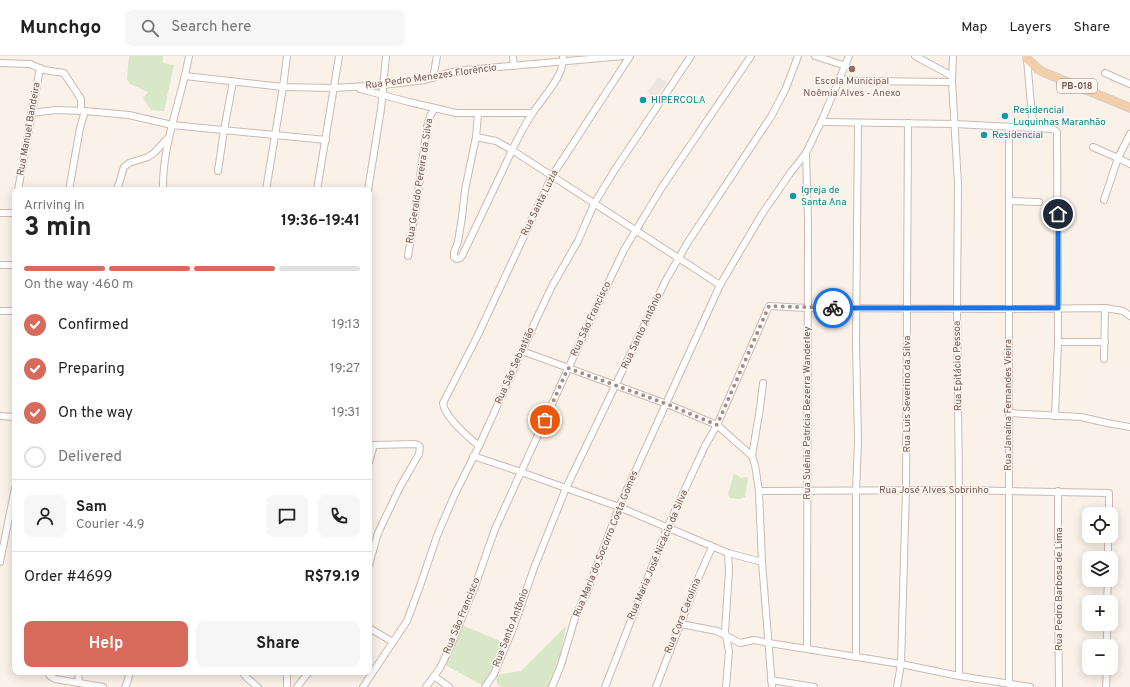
<!DOCTYPE html>
<meta charset="utf-8">
<style>
:root{--surface:#fff;--page:#f6f6f6;--text:#222;--muted:#767676;--line:#e0e0e0;--accent:#d86a5b}
body{margin:0;font-family:Overpass,sans-serif;background:var(--page);color:var(--text);height:100vh;display:flex;flex-direction:column;font-size:15px;white-space:nowrap}
*{box-sizing:border-box;margin:0}
p{font-size:13px;color:var(--muted)}
.icon{flex:none;width:22px;height:22px;fill:none;stroke:currentColor;stroke-width:2;stroke-linecap:round;stroke-linejoin:round}
.map{position:relative;flex:1;overflow:hidden}
.drawer{position:absolute;left:12px;top:131px;width:360px;height:488px;display:flex;flex-direction:column;background:var(--surface);border-radius:8px;box-shadow:0 2px 10px #0003}
.drawer>*{flex:none}
.buttons{position:absolute;left:1082px;top:451px;display:grid;gap:8px}
.buttons a{display:grid;place-items:center;width:36px;height:36px;border-radius:8px;background:var(--surface);box-shadow:0 2px 10px #0003;font-size:20px}
.pin{position:absolute;display:grid;place-items:center;width:34px;height:34px;color:#fff;margin:-17px;border:2px solid #fff;border-radius:50%;box-shadow:0 1px 4px #0007}
.courier{position:absolute;display:grid;place-items:center;width:40px;height:40px;margin:-20px;border:3px solid #1a73e8;border-radius:50%;background:#fff;color:#222;box-shadow:0 1px 5px #0007}
.summary em{font-style:normal;font-weight:700}
.summary div{display:flex;flex-direction:column-reverse}
.summary{display:flex;align-items:center;justify-content:space-between;height:68px;padding:0 12px}
h1{font-size:26px;font-weight:700;line-height:30px}
.bar{display:grid;grid-template-columns:repeat(4,1fr);gap:6px 4px;align-content:center;height:48px;padding:0 12px}
.bar i{height:5px;border-radius:3px;background:var(--line)}
.bar .selected{background:var(--accent)}
.bar p{grid-column:span 4}
.line{display:flex;align-items:center;gap:10px;padding:0 12px;border-top:1px solid var(--line)}
.line div{flex:1}
.round{display:grid;place-items:center;flex:none;width:42px;height:42px;border-radius:8px;background:var(--page)}
ol{padding:0 12px;list-style:none}
li{display:flex;align-items:center;gap:12px;height:44px}
li p{margin-inline-start:auto}
li .icon{padding:4px;border-radius:50%;background:var(--accent);color:#fff;stroke-width:4}
li:last-child{color:var(--muted)}
li i{width:22px;height:22px;border:2px solid var(--line);border-radius:50%}
.button{display:flex;gap:8px;margin-top:auto;padding:8px 12px}
.button a{flex:1;height:46px;border-radius:8px;background:var(--accent);color:#fff;font-size:16px;font-weight:700;line-height:46px;text-align:center}
.button a+a{background:var(--page);color:var(--text)}
header{display:flex;align-items:center;gap:24px;box-sizing:border-box;height:56px;padding:0 20px;background:var(--surface);border-bottom:1px solid var(--line)}
header strong{font-size:19px}
nav{display:flex;gap:22px;margin-inline-start:auto;font-size:14px}
.search{width:280px;height:36px;background:var(--page);display:flex;align-items:center;gap:10px;box-sizing:border-box;padding:0 14px;border-radius:8px;color:var(--muted);font-size:15px}
.map>svg:first-child{display:block}
</style>
<header>
<strong>Munchgo</strong>
<div class="search"><svg class="icon" aria-label="search" viewBox="0 0 24 24"><circle cx="10" cy="10" r="6"/><path d="M15 15l6 6"/></svg>Search here</div>
<nav><a>Map</a><a>Layers</a><a>Share</a></nav>
</header>
<div class="map">
<svg width="1130" height="631" viewBox="0 0 1130 631">
<rect width="100%" height="100%" fill="#faf2e9"/>
<polygon fill="#ece5e2" points="658,21 667,26 656,42 647,36"/>
<g fill="#d8e7c8">
<polygon points="129,0 163,0 163,7 174,9 164,55 151,54 143,42 148,36 130,28 127,23"/>
<polygon points="734,418 739,420 740,422 748,421 745,441 740,443 730,442 728,438"/>
<polygon points="462,569 505,587 492,617 484,630 445,609"/>
<polygon points="566,570 559,605 549,631 503,631 498,629 495,619 521,615"/>
</g>
<g fill="none" stroke-linecap="round" stroke-linejoin="round">
<defs>
<g id="minor">
<polyline points="513,0 514,10"/>
<polyline points="815,0 846,10"/>
<polyline points="915,0 952,20"/>
<polyline points="953,0 952,26 958,128 957,252 959,434 959,620"/>
<polyline points="1027,3 1033,72"/>
<polyline points="0,7 30,8 44,14 64,17 81,43 81,54"/>
<polyline points="1105,17 1130,28"/>
<polyline points="185,20 283,31 334,32 383,29 425,24 448,17 465,14 624,0"/>
<polyline points="433,22 437,0"/>
<polyline points="840,23 858,25 952,26"/>
<polyline points="360,33 409,46 456,57 532,57"/>
<polyline points="31,57 56,54 84,55"/>
<path d="M478,58L476,81L465,134L462,161L458,186L454,196V201L456,203L460,202L462,200C475,173 487,147 500,120C510,99 519,77 532,58C542,42 565,20 563,0"/>
<polyline points="821,66 955,68 1053,73 1057,76 1058,286 1055,360"/>
<path d="M1009,71C1008,257 1010,442 1009,628"/>
<polyline points="476,81 496,85 512,94 720,229"/>
<polyline points="1093,91 1118,102 1130,78"/>
<polyline points="806,97 808,165 807,593"/>
<polyline points="218,115 224,74 233,26"/>
<polyline points="18,134 40,12"/>
<polyline points="69,134 80,72 85,55 129,59 172,69 326,84"/>
<polyline points="117,134 124,111 129,107 148,101 154,97 168,82"/>
<path d="M163,134C162,88 181,45 189,0"/>
<polyline points="266,134 283,31 287,0"/>
<polyline points="317,134 339,0"/>
<polyline points="368,134 381,53 386,0"/>
<polyline points="1104,144 1118,102 1130,108"/>
<polyline points="1009,145 1039,146"/>
<polyline points="0,157 15,157"/>
<polyline points="408,200 415,158 427,71 430,60 435,52"/>
<polyline points="0,209 15,209"/>
<polyline points="0,255 15,255"/>
<polyline points="1058,286 1105,286"/>
<polyline points="522,295 667,348 717,369 752,400 755,409 759,435 762,506 772,631"/>
<polyline points="1104,303 1105,252"/>
<polyline points="1009,357 1081,361 1107,367 1130,371"/>
<polyline points="0,360 15,361"/>
<path d="M479,390C468,381 444,360 443,347L477,281L552,120L630,0"/>
<polyline points="473,400 521,416 619,451 728,497 762,506"/>
<polyline points="752,400 760,352 763,327"/>
<polyline points="369,406 374,389 415,388 418,389 420,391 419,398 400,431 378,477 369,509"/>
<polyline points="759,435 959,434 1109,437 1109,458"/>
<polyline points="1058,435 1058,535 1059,631"/>
<polyline points="1108,502 1108,480"/>
<polyline points="0,506 15,432"/>
<polyline points="1107,546 1108,524"/>
<polyline points="681,568 717,575 740,587 754,584 769,587 901,608 959,620 1030,631"/>
<polyline points="369,572 393,586"/>
<polyline points="1107,590 1107,568"/>
<polyline points="856,601 856,435 858,385 856,287 858,67"/>
<polyline points="48,616 50,620 55,623 103,631"/>
<polyline points="78,616 79,626"/>
<polyline points="242,616 248,623 258,631"/>
<polyline points="434,620 449,631"/>
<polyline points="771,624 814,631"/>
<polyline points="125,631 127,627 130,616"/>
<polyline points="287,631 287,616"/>
<polyline points="297,631 309,616"/>
<polyline points="363,631 407,565 420,530 437,480 454,440 479,390 536,264 552,230 578,185 594,148 614,115 691,0"/>
<polyline points="426,631 440,612 450,591 475,530 495,473 589,267 624,194 662,131 751,0"/>
<polyline points="485,631 494,618 514,570 534,512 566,432 666,224 688,186 772,59 786,32 798,0"/>
<polyline points="552,631 561,609 575,562 587,536 619,451 720,229 762,158 791,116 806,97 822,64 849,0"/>
<polyline points="605,631 667,472 705,390 717,369 769,250 807,252 1008,253 1105,252 1123,255 1130,260"/>
<polyline points="656,631 697,525 712,491"/>
<polyline points="726,631 729,595 725,575 729,515 728,497"/>
<polyline points="897,631 901,608 906,434 908,67"/>
<polyline points="1106,631 1107,612"/>
</g>
<polyline id="major" points="1027,0 1027,3 1038,13 1043,16 1130,52"/>
</defs>
<use href="#minor" stroke="#ccb9b0" stroke-width="8"/>
<use href="#major" stroke="#d8d0ce" stroke-width="10"/>
<use href="#minor" stroke="#fff" stroke-width="6"/>
<use href="#major" stroke="#f2cfa8" stroke-width="8"/>
</g>
<g fill="none" stroke-linecap="round" stroke-linejoin="round">
<polyline stroke="#a28e85" stroke-width="4" stroke-dasharray="0 7.2" points="545,364 568,312 667,348 717,369 769,250 833,252"/>
<polyline stroke="#1a73e8" stroke-width="5" points="833,252 1058,252 1058,158"/>
</g>
<circle fill="#8d6e63" stroke="#fdf6ef" stroke-width="1.5" cx="852" cy="13" r="4"/>
<g fill="#0f9aa8" stroke="#fdf6ef" stroke-width="1.5">
<circle cx="643" cy="44" r="4"/>
<circle cx="1005" cy="60" r="4"/>
<circle cx="984" cy="79" r="4"/>
<circle cx="793" cy="140" r="4"/>
</g>
<g text-anchor="middle" dominant-baseline="central" stroke-width="3" stroke-linejoin="round" paint-order="stroke">
<rect fill="#fdf6ef" stroke="#9c877f" stroke-width="1" x="1057" y="23" width="40" height="14" rx="3"/>
<g font-size="9" font-weight="bold" fill="#72584f">
<text x="1077" y="30">PB-018</text>
</g>
<g font-size="10" fill="#72584f" stroke="#fdf6ef">
<text transform="translate(431 21) rotate(-8)">Rua Pedro Menezes Florêncio</text>
<text transform="translate(29 73) rotate(-80)">Rua Manuel Bandeira</text>
<text transform="translate(420 125) rotate(-81)">Rua Geraldo Pereira da Silva</text>
<text transform="translate(540 147) rotate(-64)">Rua Santa Luzia</text>
<text transform="translate(591 263) rotate(-65)">Rua São Francisco</text>
<text transform="translate(642 275) rotate(-65)">Rua Santo Antônio</text>
<text transform="translate(515 310) rotate(-66)">Rua São Sebastião</text>
<text transform="translate(958 310) rotate(-91)">Rua Epitácio Pessoa</text>
<text transform="translate(907 338) rotate(-90)">Rua Luis Severino da Silva</text>
<text transform="translate(1008 349) rotate(-90)">Rua Janaína Fernandes Vieira</text>
<text transform="translate(807 357) rotate(-90)">Rua Suênia Patrícia Bezerra Wanderley</text>
<text x="934" y="434">Rua José Alves Sobrinho</text>
<text transform="translate(606 488) rotate(-68)">Rua Maria do Socorro Costa Gomes</text>
<text transform="translate(658 499) rotate(-67)">Rua Maria José Nicácio da Silva</text>
<text transform="translate(1059 533) rotate(-90)">Rua Pedro Barbosa de Lima</text>
<text transform="translate(462 560) rotate(-68)">Rua São Francisco</text>
<text transform="translate(683 560) rotate(-68)">Rua Cora Carolina</text>
<text transform="translate(511 572) rotate(-69)">Rua Santo Antônio</text>
</g>
<g font-size="10" fill="#785e54" stroke="#fdf6ef">
<text x="852" y="25">Escola Municipal<tspan x="852" dy="12">Noêmia Alves - Anexo</tspan></text>
</g>
<g font-size="10" fill="#0d838f" stroke="#fdf6ef" text-anchor="start">
<text x="651" y="44">HIPERCOLA</text>
<text x="1013" y="54">Residencial<tspan x="1013" dy="12">Luquinhas Maranhão</tspan></text>
<text x="992" y="79">Residencial</text>
<text x="801" y="134">Igreja de<tspan x="801" dy="12">Santa Ana</tspan></text>
</g>
</g>
</svg>
<div class="buttons">
<a><svg class="icon" aria-label="locate" viewBox="0 0 24 24"><circle cx="12" cy="12" r="6"/><path d="M12 2v4M12 18v4M2 12h4M18 12h4"/></svg></a>
<a><svg class="icon" aria-label="layers" viewBox="0 0 24 24"><path d="M12 4l9 5-9 5-9-5zM3 14l9 5 9-5"/></svg></a>
<a>+</a>
<a>−</a>
</div>
<div class="pin" style="left:545px;top:364px;background:#ea580c"><svg class="icon" aria-label="bag" viewBox="0 0 24 24"><path d="M5 8h14l-1 12H6zM9 8a3 3 0 0 1 6 0"/></svg></div>
<div class="pin" style="left:1058px;top:158px;background:#1f2937"><svg class="icon" aria-label="home" viewBox="0 0 24 24"><path d="M3 11l9-7 9 7M6 9v11h12V9"/></svg></div>
<div class="courier" style="left:833px;top:252px"><svg class="icon" aria-label="bike" viewBox="0 0 24 24"><circle cx="6" cy="16" r="4"/><circle cx="18" cy="16" r="4"/><path d="M6 16l4-8h5l3 8M10 8l3 8H6M13 5h3"/></svg></div>
<section class="drawer">
<div class="summary"><div><h1>3 min</h1><p>Arriving in</p></div><em>19:36–19:41</em></div>
<div class="bar"><i class="selected"></i><i class="selected"></i><i class="selected"></i><i></i><p>On the way · 460 m</p></div>
<ol>
<li><svg class="icon" aria-label="check" viewBox="0 0 24 24"><path d="M5 12l5 5 9-10"/></svg>Confirmed<p>19:13</p></li>
<li><svg class="icon" aria-label="check" viewBox="0 0 24 24"><path d="M5 12l5 5 9-10"/></svg>Preparing<p>19:27</p></li>
<li><svg class="icon" aria-label="check" viewBox="0 0 24 24"><path d="M5 12l5 5 9-10"/></svg>On the way<p>19:31</p></li>
<li><i></i>Delivered</li>
</ol>
<div class="line" style="height:72px"><a class="round"><svg class="icon" aria-label="person" viewBox="0 0 24 24"><circle cx="12" cy="8" r="4"/><path d="M4 21q1-7 8-7t8 7"/></svg></a><div><b>Sam</b><p>Courier · 4.9</p></div><a class="round"><svg class="icon" aria-label="chat" viewBox="0 0 24 24"><path d="M4 5h16v11H9l-5 4z"/></svg></a><a class="round"><svg class="icon" aria-label="phone" viewBox="0 0 24 24"><path d="M5 4h4l2 5-3 2q2 4 5 5l2-3 5 2v4C11 20 4 13 5 4z"/></svg></a></div>
<div class="line" style="height:52px"><div>Order #4699</div><b>R$79.19</b></div>
<div class="button"><a>Help</a><a>Share</a></div>
</section>
</div>
